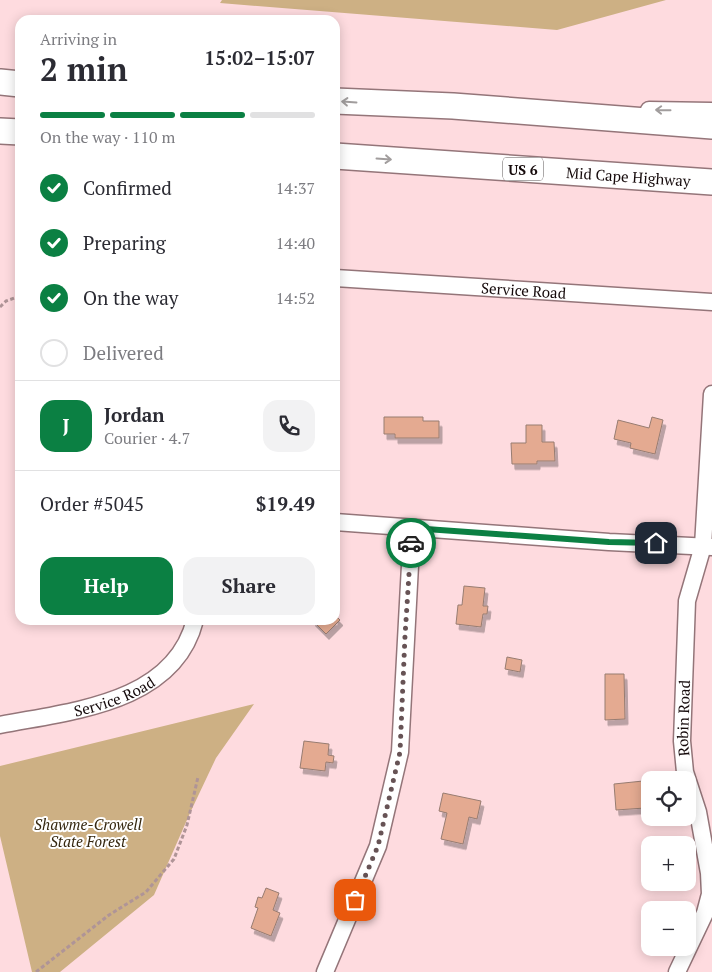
<!DOCTYPE html>
<meta charset="utf-8">
<style>
:root{--surface:#fff;--page:#f2f2f3;--text:#2b2b33;--muted:#7c7c81;--line:#e1e1e2;--accent:#0b8043}
body{margin:0;font-family:"PT Serif",serif;background:var(--page);color:var(--text);height:100vh;display:flex;flex-direction:column;font-size:19px;white-space:nowrap}
*{box-sizing:border-box;margin:0}
p{font-size:16px;color:var(--muted)}
.icon{flex:none;width:28px;height:28px;fill:none;stroke:currentColor;stroke-width:2;stroke-linecap:round;stroke-linejoin:round}
.map{position:relative;flex:1;overflow:hidden}
.details{position:absolute;left:15px;top:15px;width:325px;height:610px;display:flex;flex-direction:column;background:var(--surface);border-radius:15px;box-shadow:0 2px 12px #0003}
.details>*{flex:none}
.controls{position:absolute;left:641px;top:771px;display:grid;gap:10px}
.controls a{display:grid;place-items:center;width:55px;height:55px;border-radius:10px;background:var(--surface);box-shadow:0 2px 12px #0003;font-size:25px}
.pin{position:absolute;display:grid;place-items:center;width:42px;height:42px;color:#fff;margin:-21px;border-radius:10px;box-shadow:0 2px 8px #0006}
.courier{position:absolute;display:grid;place-items:center;width:50px;height:50px;margin:-25px;border:4px solid #0b8043;border-radius:50%;background:#fff;color:#222;box-shadow:0 1px 6px #0007}
.head em{font-style:normal;font-weight:600}
.head div{display:flex;flex-direction:column-reverse}
.head{display:flex;align-items:center;justify-content:space-between;height:85px;padding:0 25px}
h1{font-size:32px;font-weight:600;line-height:38px}
.bar{display:grid;grid-template-columns:repeat(4,1fr);gap:8px 5px;align-content:center;height:60px;padding:0 25px}
.bar i{height:6px;border-radius:4px;background:var(--line)}
.bar .selected{background:var(--accent)}
.bar p{grid-column:span 4}
.line{display:flex;align-items:center;gap:12px;padding:0 25px;border-top:1px solid var(--line)}
.line div{flex:1}
.round{display:grid;place-items:center;flex:none;width:52px;height:52px;border-radius:15px;background:var(--page)}
ol{padding:0 25px;list-style:none}
li{display:flex;align-items:center;gap:15px;height:55px}
li p{margin-inline-start:auto}
li .icon{padding:5px;border-radius:50%;background:var(--accent);color:#fff;stroke-width:4}
li:last-child{color:var(--muted)}
li i{width:28px;height:28px;border:2px solid var(--line);border-radius:50%}
.primary-button{display:flex;gap:10px;margin-top:auto;padding:10px 25px}
.primary-button a{flex:1;height:58px;border-radius:15px;background:var(--accent);color:#fff;font-size:20px;font-weight:600;line-height:58px;text-align:center}
.primary-button a+a{background:var(--page);color:var(--text)}
.map>svg:first-child{display:block}
</style>
<div class="map">
<svg width="712" height="972" viewBox="0 0 712 972">
<defs>
<filter id="shadow"><feDropShadow dx="3" dy="5.5" stdDeviation="0" flood-color="#0004"/></filter>
</defs>
<rect width="100%" height="100%" fill="#fedbdf"/>
<g fill="#cdb084">
<polygon points="222,0 666,0 557,30 220,3"/>
<polygon points="254,704 216,758 190,813 154,895 60,972 32,972 0,836 0,766"/>
</g>
<g fill="#e4aa91" stroke="#977c71" filter="url(#shadow)">
<polygon points="384,417 423,417 423,421 439,421 439,438 395,438 395,434 384,434"/>
<polygon points="652,417 663,420 655,454 630,448 631,443 614,439 618,420 649,428"/>
<polygon points="526,425 542,425 542,442 554,442 555,461 537,461 537,464 512,464 511,443 526,443"/>
<polygon points="464,586 485,588 483,606 488,606 487,614 483,614 481,627 456,624 458,605 462,605"/>
<polygon points="335,615 340,620 326,634 312,620 335,620"/>
<polygon points="507,657 522,660 520,672 505,669"/>
<polygon points="605,674 624,674 625,719 605,720"/>
<polygon points="304,741 329,744 328,755 334,756 333,763 326,762 325,771 300,768"/>
<polygon points="643,781 645,808 616,810 614,784"/>
<polygon points="443,793 481,801 477,819 469,817 463,844 441,839 447,813 439,811"/>
<polygon points="266,888 279,893 273,910 280,913 271,936 251,928 258,908 255,907 258,897 262,898"/>
</g>
<g fill="none" stroke-linecap="round" stroke-linejoin="round">
<defs>
<g id="minor">
<polyline points="649,110 712,111"/>
<path id="s1" d="M335,278L712,302"/>
<polyline points="335,522 609,542 712,547"/>
<path id="s2" d="M0,725C70,711 174,704 195,620"/>
<polyline points="325,972 378,846 400,752 412,528"/>
<path id="s3" d="M677,972L705,913L710,894L709,873L698,812L685,772L682,741L687,601L703,546L712,394"/>
</g>
<g id="highway">
<polyline points="0,82 20,84"/>
<polyline points="335,101 453,106 712,126"/>
<polyline points="0,131 20,132"/>
<path id="s4" d="M335,156L712,182"/>
</g>
</defs>
<use href="#minor" stroke="#947579" stroke-width="19"/>
<use href="#highway" stroke="#947579" stroke-width="28"/>
<g stroke="#af9497" stroke-width="3" stroke-dasharray="4 2.5" stroke-linecap="butt">
<polyline points="0,307 6,301 20,296"/>
<polyline points="36,972 109,915 146,892 174,859 187,825 198,777"/>
</g>
<use href="#minor" stroke="#fff" stroke-width="16"/>
<use href="#highway" stroke="#fff" stroke-width="25"/>
</g>
<defs><path id="oneway-shaft" d="M-6 0H5M1.5-3L5.5 0L1.5 3" fill="none" stroke-width="1.6" stroke-linecap="round" stroke-linejoin="round" transform="scale(1.25)"/></defs>
<g stroke="#a19d9d">
<use href="#oneway-shaft" transform="translate(349 102) rotate(-176)"/>
<use href="#oneway-shaft" transform="translate(663 110) rotate(-179)"/>
<use href="#oneway-shaft" transform="translate(384 159) rotate(4)"/>
</g>
<g fill="none" stroke-linecap="round" stroke-linejoin="round">
<polyline stroke="#675355" stroke-width="5" stroke-dasharray="0 9" points="355,900 378,846 400,752 405,636 411,543"/>
<polyline stroke="#0b8043" stroke-width="6" points="411,543 412,528 609,542 656,543"/>
</g>
<g text-anchor="middle" dominant-baseline="central" stroke-width="4" stroke-linejoin="round" paint-order="stroke">
<rect fill="#fff" stroke="#5b5454" stroke-width="1" x="503" y="157.5" width="40" height="23" rx="4"/>
<g font-size="14" font-weight="bold" fill="#150a0b">
<text x="523" y="169">US 6</text>
</g>
<g font-size="15" fill="#150a0b" stroke="#fff">
<text stroke="none"><textPath href="#s4" startOffset="294">Mid Cape Highway</textPath></text>
<text stroke="none"><textPath href="#s1" startOffset="189">Service Road</textPath></text>
<text stroke="none"><textPath href="#s2" startOffset="118">Service Road</textPath></text>
<text stroke="none"><textPath href="#s3" startOffset="264">Robin Road</textPath></text>
</g>
<g font-size="15" font-style="italic" fill="#35270f" stroke="#fff">
<text x="88" y="824">Shawme-Crowell<tspan x="88" dy="17">State Forest</tspan></text>
</g>
</g>
</svg>
<div class="controls">
<a><svg class="icon" aria-label="locate" viewBox="0 0 24 24"><circle cx="12" cy="12" r="6"/><path d="M12 2v4M12 18v4M2 12h4M18 12h4"/></svg></a>
<a>+</a>
<a>−</a>
</div>
<div class="pin" style="left:355px;top:900px;background:#ea580c"><svg class="icon" aria-label="bag" viewBox="0 0 24 24"><path d="M5 8h14l-1 12H6zM9 8a3 3 0 0 1 6 0"/></svg></div>
<div class="pin" style="left:656px;top:543px;background:#1f2937"><svg class="icon" aria-label="home" viewBox="0 0 24 24"><path d="M3 11l9-7 9 7M6 9v11h12V9"/></svg></div>
<div class="courier" style="left:411px;top:543px"><svg class="icon" aria-label="car" viewBox="0 0 24 24"><path d="M5 17H2v-5l4-1 3-4h7l3 4 3 1v5h-3M9 17h6M6 11h13"/><circle cx="7" cy="17" r="2"/><circle cx="17" cy="17" r="2"/></svg></div>
<section class="details">
<div class="head"><div><h1>2 min</h1><p>Arriving in</p></div><em>15:02–15:07</em></div>
<div class="bar"><i class="selected"></i><i class="selected"></i><i class="selected"></i><i></i><p>On the way · 110 m</p></div>
<ol>
<li><svg class="icon" aria-label="check" viewBox="0 0 24 24"><path d="M5 12l5 5 9-10"/></svg>Confirmed<p>14:37</p></li>
<li><svg class="icon" aria-label="check" viewBox="0 0 24 24"><path d="M5 12l5 5 9-10"/></svg>Preparing<p>14:40</p></li>
<li><svg class="icon" aria-label="check" viewBox="0 0 24 24"><path d="M5 12l5 5 9-10"/></svg>On the way<p>14:52</p></li>
<li><i></i>Delivered</li>
</ol>
<div class="line" style="height:90px"><b class="round" style="background:var(--accent);color:#fff">J</b><div><b>Jordan</b><p>Courier · 4.7</p></div><a class="round"><svg class="icon" aria-label="phone" viewBox="0 0 24 24"><path d="M5 4h4l2 5-3 2q2 4 5 5l2-3 5 2v4C11 20 4 13 5 4z"/></svg></a></div>
<div class="line" style="height:65px"><div>Order #5045</div><b>$19.49</b></div>
<div class="primary-button"><a>Help</a><a>Share</a></div>
</section>
</div>
